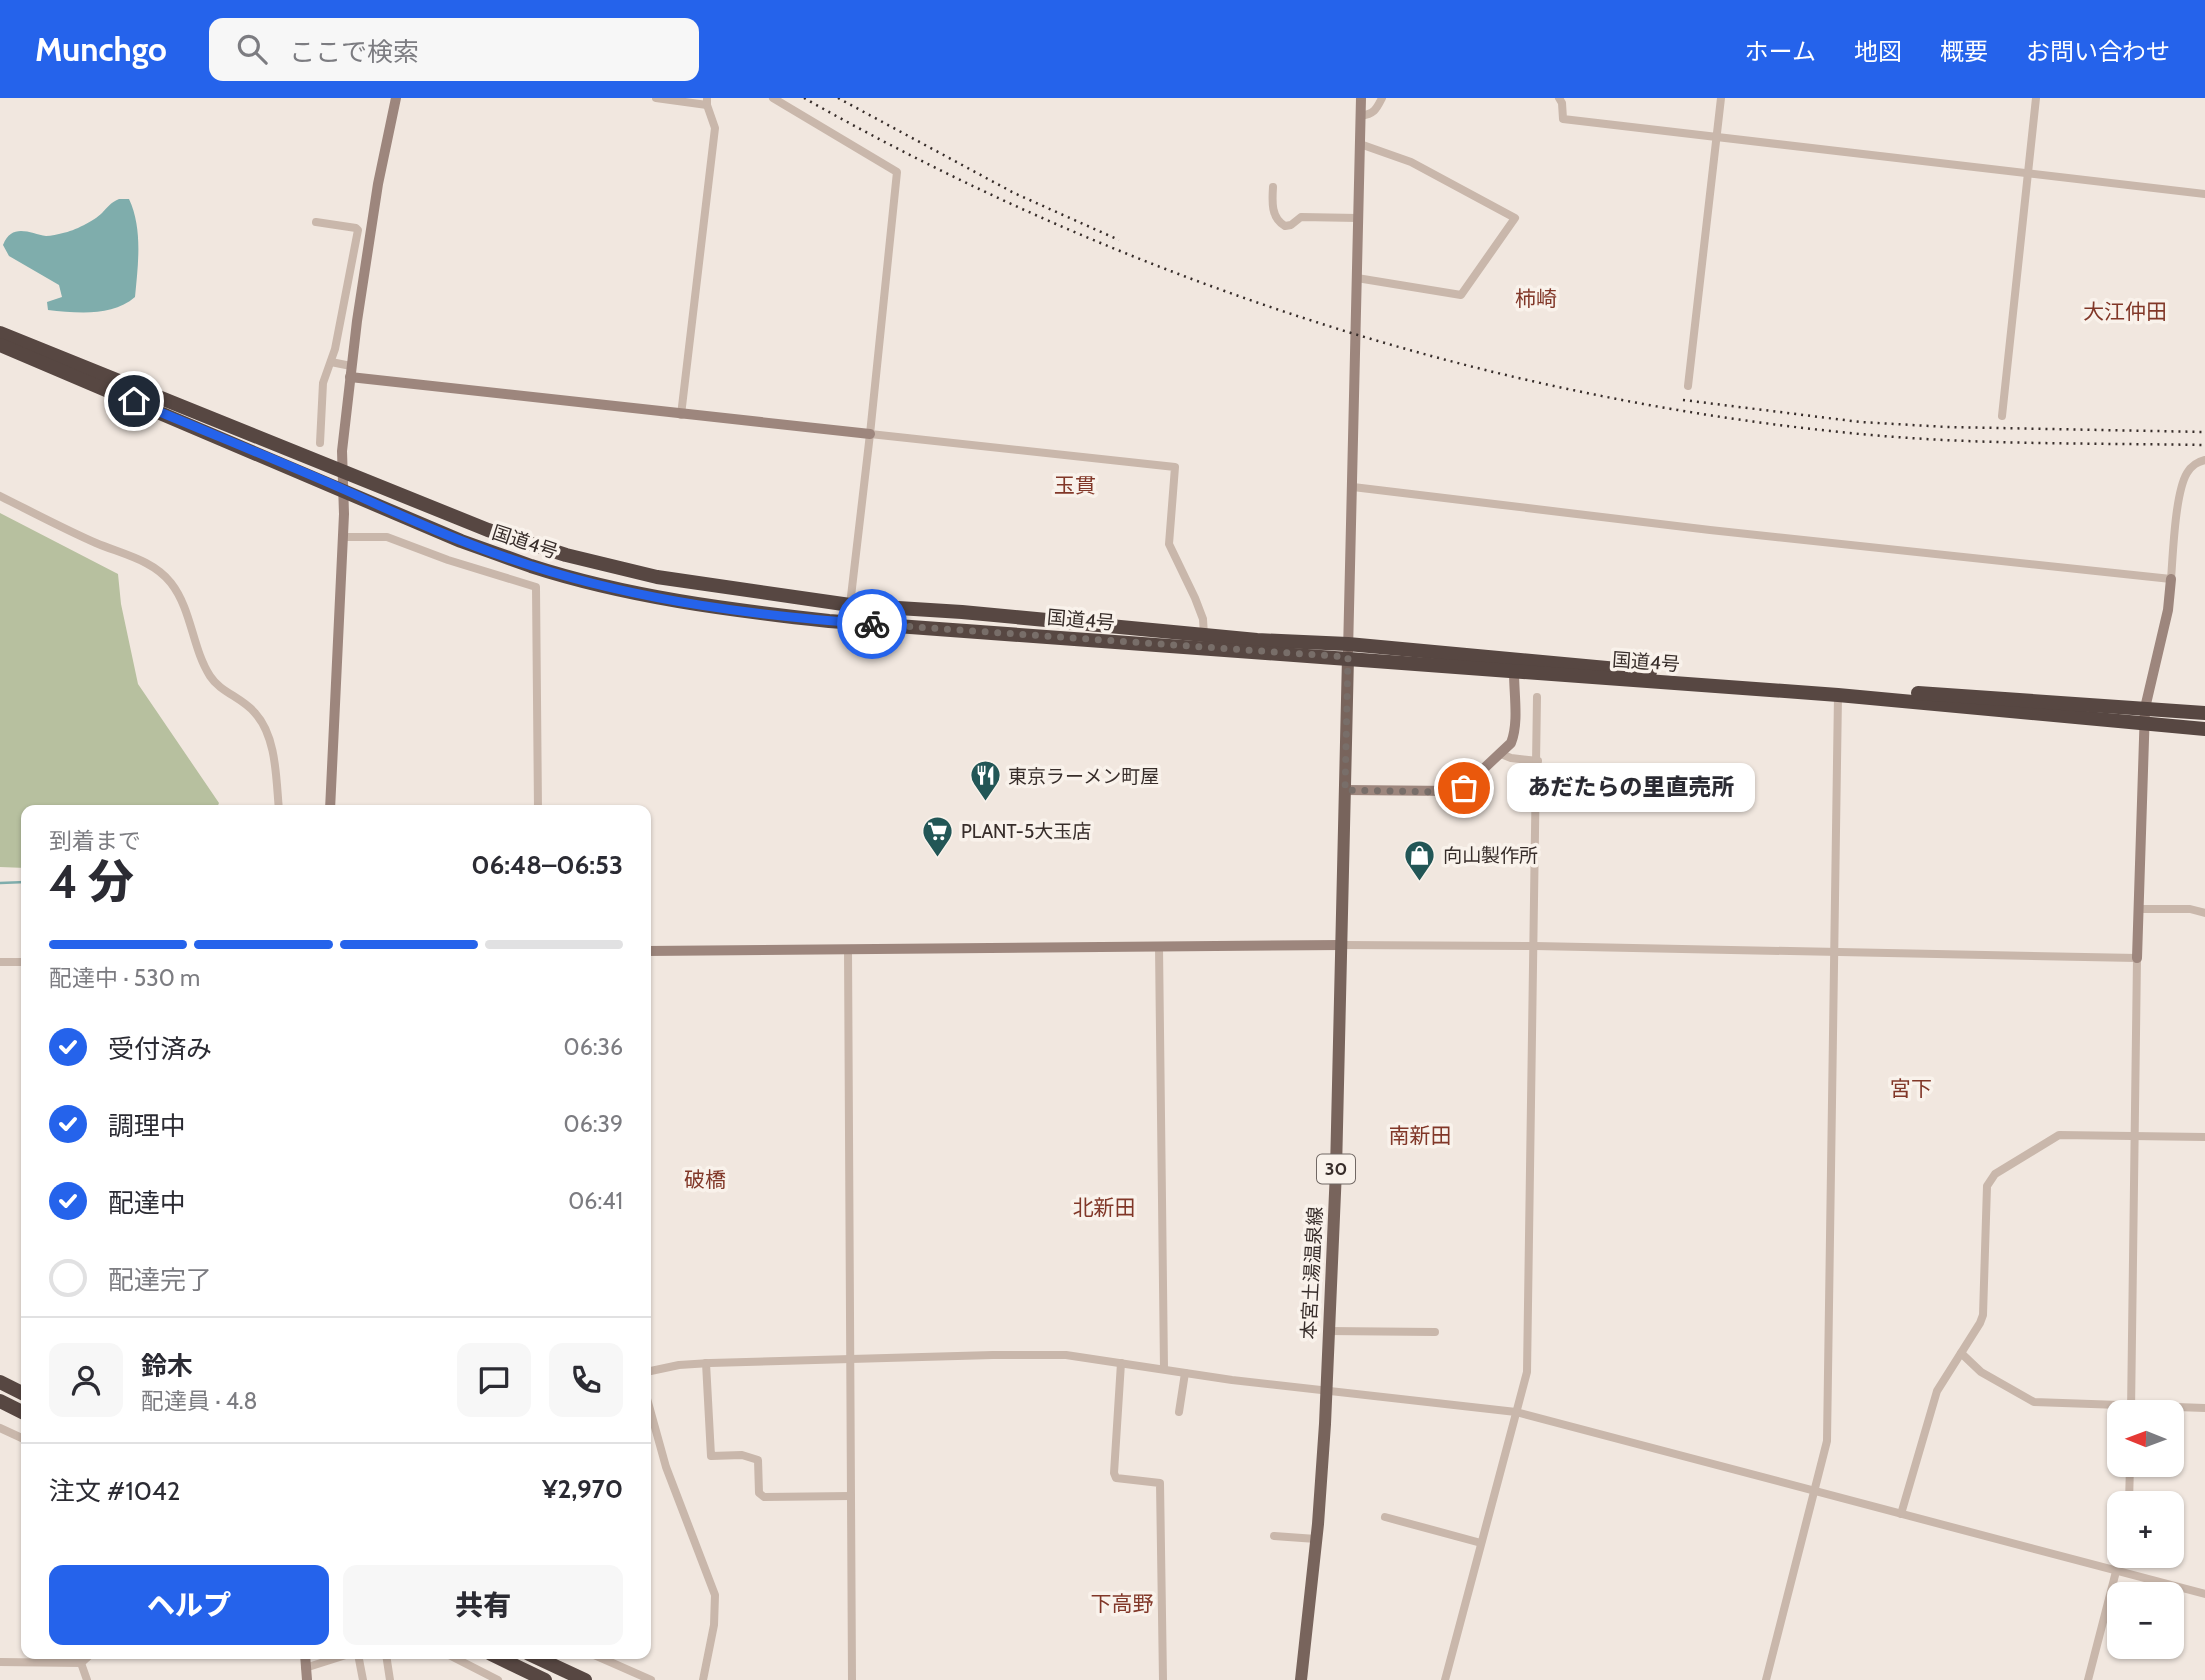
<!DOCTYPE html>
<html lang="ja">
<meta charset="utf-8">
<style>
:root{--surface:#fff;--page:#f7f7f7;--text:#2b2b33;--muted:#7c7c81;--line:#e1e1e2;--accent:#2563eb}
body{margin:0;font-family:Cabin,"Noto Sans JP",sans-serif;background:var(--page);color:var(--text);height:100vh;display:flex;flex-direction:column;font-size:26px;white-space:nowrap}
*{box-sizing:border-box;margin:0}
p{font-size:23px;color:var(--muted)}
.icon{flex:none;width:38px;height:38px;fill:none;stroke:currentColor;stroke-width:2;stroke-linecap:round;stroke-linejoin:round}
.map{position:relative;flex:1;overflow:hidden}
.side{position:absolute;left:21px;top:707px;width:630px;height:854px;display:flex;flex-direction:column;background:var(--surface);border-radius:14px;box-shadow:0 2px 5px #0004}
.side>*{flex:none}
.needle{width:46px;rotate:271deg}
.tools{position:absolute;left:2107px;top:1302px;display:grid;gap:14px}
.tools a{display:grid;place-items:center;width:77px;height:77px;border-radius:14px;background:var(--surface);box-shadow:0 2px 5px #0004;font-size:35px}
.pin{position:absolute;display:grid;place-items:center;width:60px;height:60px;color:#fff;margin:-30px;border:4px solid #fff;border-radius:50%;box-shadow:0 2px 7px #0007}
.courier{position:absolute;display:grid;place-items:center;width:70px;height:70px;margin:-35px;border:5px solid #2563eb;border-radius:50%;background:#fff;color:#222;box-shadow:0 2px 9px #0007}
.bubble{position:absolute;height:49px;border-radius:14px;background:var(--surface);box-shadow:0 2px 5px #0004;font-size:23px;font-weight:800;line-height:49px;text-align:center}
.overview em{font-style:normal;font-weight:800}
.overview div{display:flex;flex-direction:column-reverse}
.overview{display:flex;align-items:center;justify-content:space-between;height:119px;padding:0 28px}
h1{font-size:46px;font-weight:800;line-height:52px}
.bar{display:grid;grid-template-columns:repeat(4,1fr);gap:10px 7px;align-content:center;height:84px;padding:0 28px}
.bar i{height:9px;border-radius:5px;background:var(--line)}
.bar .on{background:var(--accent)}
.bar p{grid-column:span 4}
.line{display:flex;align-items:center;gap:18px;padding:0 28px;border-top:2px solid var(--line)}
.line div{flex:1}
.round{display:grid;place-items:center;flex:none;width:74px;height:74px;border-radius:14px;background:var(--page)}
ol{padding:0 28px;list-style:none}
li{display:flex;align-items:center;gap:21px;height:77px}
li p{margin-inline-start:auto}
li .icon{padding:7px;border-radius:50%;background:var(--accent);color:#fff;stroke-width:4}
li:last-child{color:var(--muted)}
li i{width:38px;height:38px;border:4px solid var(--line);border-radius:50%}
.primary-button{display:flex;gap:14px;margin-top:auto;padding:14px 28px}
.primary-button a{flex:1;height:80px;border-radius:14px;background:var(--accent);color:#fff;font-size:28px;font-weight:800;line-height:80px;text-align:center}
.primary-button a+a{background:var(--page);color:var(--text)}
header{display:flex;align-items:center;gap:42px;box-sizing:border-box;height:98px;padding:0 35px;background:var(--accent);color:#fff}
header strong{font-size:33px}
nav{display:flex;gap:38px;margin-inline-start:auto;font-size:24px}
.search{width:490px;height:63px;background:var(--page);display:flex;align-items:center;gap:18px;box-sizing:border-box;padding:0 24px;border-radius:14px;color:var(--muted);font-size:26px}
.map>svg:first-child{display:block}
</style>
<header>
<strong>Munchgo</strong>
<div class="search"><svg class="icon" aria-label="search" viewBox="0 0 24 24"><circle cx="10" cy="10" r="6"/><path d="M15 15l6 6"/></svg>ここで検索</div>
<nav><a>ホーム</a><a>地図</a><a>概要</a><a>お問い合わせ</a></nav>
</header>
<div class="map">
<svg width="2205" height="1582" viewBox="0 0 2205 1582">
<rect width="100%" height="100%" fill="#f1e7df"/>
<polygon fill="#b7c09f" points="0,415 118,476 121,506 138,586 219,705 216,712 26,712 26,770 0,769"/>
<path fill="#7fadac" d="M119,101H129C143,131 138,167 135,199C112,219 77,215 48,212L47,204L62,199L59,187L9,158L3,147C12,124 31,136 46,138C51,138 58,136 63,135C74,133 94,123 102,115C108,109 110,105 119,101Z"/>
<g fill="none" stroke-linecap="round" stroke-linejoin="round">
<polyline stroke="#7fadac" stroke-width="2.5" points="0,785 26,784"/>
<g stroke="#c9b7ab" stroke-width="8">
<polyline points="656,0 707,7"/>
<polyline points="773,0 897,74 870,336 850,507"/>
<polyline points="1559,0 1562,5 1563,21 2205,96"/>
<path d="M1360,18C1374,16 1376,12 1382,0"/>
<path d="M1273,89C1272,104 1271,120 1285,128L1291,127L1301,119L1358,120"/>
<polyline points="316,124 356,130 358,132 335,251 323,285 320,345"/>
<polyline points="1357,180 1461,197 1515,120 1411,64 1360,46"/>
<polyline points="331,264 351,268"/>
<polyline points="1688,288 1721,0"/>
<polyline points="681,317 715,30 707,7 707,0"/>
<polyline points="2002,318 2036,0"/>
<polyline points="870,336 1175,369 1169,446 1195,500 1203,521 1204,538"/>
<path d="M1353,389L1710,432L2171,481C2173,456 2175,395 2187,375C2192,367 2197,364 2205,362"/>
<path d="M0,398C32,414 64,431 96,445C122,456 153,462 171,485C192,512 192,550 210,578C220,594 243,600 255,615C277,639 276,682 279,712"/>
<polyline points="343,439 387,439 448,462 536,489 538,712"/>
<polyline points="1501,656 1511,660 1538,663"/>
<polyline points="2138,811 2190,811 2205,815"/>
<polyline points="1342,847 1535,848 2137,860 2131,1314"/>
<polyline points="1159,849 1164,1271"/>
<polyline points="848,851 852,1582"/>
<polyline points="0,864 26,864"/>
<polyline points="1328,1233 1435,1234"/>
<polyline points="1961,1255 1981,1274 2034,1304 2205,1310"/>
<polyline points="706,1265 711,1358 742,1357 758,1362 759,1395 764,1399 851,1398"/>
<polyline points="1121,1265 1114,1375 1116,1380 1160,1385 1163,1582"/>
<polyline points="646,1274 679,1267 710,1265 993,1257 1066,1257 1232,1282 1516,1314 2205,1496"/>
<polyline points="646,1297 666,1369 715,1497 714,1527 703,1582"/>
<polyline points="1179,1314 1185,1275"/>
<polyline points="0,1330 26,1342"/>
<polyline points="2129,1405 2130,1367"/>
<polyline points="1901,1416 1937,1293 1980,1225 1983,1217 1987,1088 1995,1076 2059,1037 2205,1039"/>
<polyline points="1385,1419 1481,1445"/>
<polyline points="1274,1438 1316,1441"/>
<polyline points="358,1556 363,1582"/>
<polyline points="386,1556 390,1582"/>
<polyline points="447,1556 498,1582"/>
<polyline points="592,1556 651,1582"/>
<polyline points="0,1564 81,1565 87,1582"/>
<polyline points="81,1565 91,1556"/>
<polyline points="305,1570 349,1556"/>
<polyline points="1445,1582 1527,1274 1537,599"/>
<polyline points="1766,1582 1827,1343 1838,597"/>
<polyline points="2088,1582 2120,1458"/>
</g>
<g stroke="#9d867d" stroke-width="10">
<polyline points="350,279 870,336"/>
<polyline points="1348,554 1361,0"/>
<path d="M1345,692L1455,693L1463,690L1511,645C1519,625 1514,597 1514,574"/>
<polyline points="330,712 344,416 342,353 357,223 378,86 396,0"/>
<polyline points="646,853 1342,847"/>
<polyline points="2137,860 2145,610 2168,512 2171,481"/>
<polyline points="305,1556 307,1582"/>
</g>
<polyline stroke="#78645c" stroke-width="12" points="1301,1582 1318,1426 1325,1326 1336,1072 1348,559"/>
<g stroke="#574742" stroke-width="14">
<polyline points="0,235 488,432 566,457 657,479 850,507 962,514 1257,542 1348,546 1650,574"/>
<path d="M0,247L461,443C484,451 508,460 531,468C627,499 729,512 829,523L1838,597L2205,631"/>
<polyline points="1918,595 2205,615"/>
<polyline points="0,1284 26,1297"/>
<polyline points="0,1303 26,1316"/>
<polyline points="491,1556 545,1582"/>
<polyline points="529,1556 585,1582"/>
</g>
<g stroke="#372d2a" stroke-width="2.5" stroke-dasharray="2 5" stroke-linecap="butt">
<path d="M804,0C1127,183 1490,301 1860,336C1975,347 2090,345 2205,347"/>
<polyline points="838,0 1014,95 1119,142"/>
<polyline points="1683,302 1860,324 1947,329 2205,334"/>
</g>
</g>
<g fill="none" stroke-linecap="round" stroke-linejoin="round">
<polyline stroke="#786e69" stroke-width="7" stroke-dasharray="0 12.6" points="872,526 1348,559 1345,692 1445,694 1464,690"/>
<path stroke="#2563eb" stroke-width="9" d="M134,303C204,333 275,361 345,392C406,420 468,448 532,468C641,503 758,518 872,526"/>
</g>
<defs>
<symbol id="restaurant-pin" viewBox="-11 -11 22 30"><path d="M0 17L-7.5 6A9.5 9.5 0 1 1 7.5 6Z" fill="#225656" stroke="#f9f2eb"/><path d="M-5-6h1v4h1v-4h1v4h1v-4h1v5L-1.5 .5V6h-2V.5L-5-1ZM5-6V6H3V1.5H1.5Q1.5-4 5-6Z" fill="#fff"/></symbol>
<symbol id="supermarket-pin" viewBox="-11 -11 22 30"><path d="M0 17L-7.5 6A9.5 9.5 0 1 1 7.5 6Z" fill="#225656" stroke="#f9f2eb"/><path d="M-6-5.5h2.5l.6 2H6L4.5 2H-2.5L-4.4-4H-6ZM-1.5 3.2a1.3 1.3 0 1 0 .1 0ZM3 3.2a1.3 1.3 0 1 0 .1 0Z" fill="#fff"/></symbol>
<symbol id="shop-pin" viewBox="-11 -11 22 30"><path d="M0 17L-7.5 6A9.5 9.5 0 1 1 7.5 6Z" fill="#225656" stroke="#f9f2eb"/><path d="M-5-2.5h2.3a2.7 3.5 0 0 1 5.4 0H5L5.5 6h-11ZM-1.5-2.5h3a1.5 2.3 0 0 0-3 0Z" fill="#fff"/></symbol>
</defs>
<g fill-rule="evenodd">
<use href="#restaurant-pin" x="968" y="660" width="35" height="47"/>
<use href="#supermarket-pin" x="920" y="716" width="35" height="47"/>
<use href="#shop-pin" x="1402" y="740" width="35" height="47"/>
</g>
<g text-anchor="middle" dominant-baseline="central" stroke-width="7" stroke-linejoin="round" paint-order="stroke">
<rect fill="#f9f2eb" stroke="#716864" stroke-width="2" x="1317" y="1056.5" width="38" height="29" rx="5"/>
<g font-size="18" font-weight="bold" fill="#372d2a">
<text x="1336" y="1071">30</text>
</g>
<g font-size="19" fill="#372d2a" stroke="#f9f2eb">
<text transform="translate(525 444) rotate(18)">国道4号</text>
<text transform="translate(1081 522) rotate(5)">国道4号</text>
<text transform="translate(1646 564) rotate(4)">国道4号</text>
<text transform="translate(1312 1175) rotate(-87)">本宮土湯温泉線</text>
</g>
<g font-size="19" fill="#372d2a" stroke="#f9f2eb" text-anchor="start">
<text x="1008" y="678">東京ラーメン町屋</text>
<text x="961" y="733">PLANT-5大玉店</text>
<text x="1443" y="757">向山製作所</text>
</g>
<g font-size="21" fill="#813728" stroke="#f9f2eb">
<text x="1536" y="200">柿崎</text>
<text x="2125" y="213">大江仲田</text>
<text x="1075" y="387">玉貫</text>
<text x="1911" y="990">宮下</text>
<text x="1420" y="1037">南新田</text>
<text x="705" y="1081">破橋</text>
<text x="1104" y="1109">北新田</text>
<text x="1122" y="1505">下高野</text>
</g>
</g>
</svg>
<div class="tools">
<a><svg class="needle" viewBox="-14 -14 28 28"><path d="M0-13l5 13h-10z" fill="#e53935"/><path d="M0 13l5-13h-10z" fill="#7c7c81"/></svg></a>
<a>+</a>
<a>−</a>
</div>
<div class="pin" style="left:1464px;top:690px;background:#ea580c"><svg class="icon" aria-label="bag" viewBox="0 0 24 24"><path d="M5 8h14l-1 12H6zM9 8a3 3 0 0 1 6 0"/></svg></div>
<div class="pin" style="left:134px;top:303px;background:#1f2937"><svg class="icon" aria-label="home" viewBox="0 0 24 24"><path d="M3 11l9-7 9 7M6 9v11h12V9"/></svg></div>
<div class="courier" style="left:872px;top:526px"><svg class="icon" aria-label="bike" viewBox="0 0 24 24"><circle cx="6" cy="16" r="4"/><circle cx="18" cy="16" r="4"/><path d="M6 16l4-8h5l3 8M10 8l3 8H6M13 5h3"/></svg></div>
<div class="bubble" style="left:1507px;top:665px;width:248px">あだたらの里直売所</div>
<section class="side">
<div class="overview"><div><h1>4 分</h1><p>到着まで</p></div><em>06:48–06:53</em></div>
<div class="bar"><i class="on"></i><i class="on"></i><i class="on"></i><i></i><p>配達中 · 530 m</p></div>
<ol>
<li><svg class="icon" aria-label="check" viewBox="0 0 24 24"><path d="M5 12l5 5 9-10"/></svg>受付済み<p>06:36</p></li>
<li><svg class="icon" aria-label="check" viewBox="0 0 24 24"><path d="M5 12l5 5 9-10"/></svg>調理中<p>06:39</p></li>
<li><svg class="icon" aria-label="check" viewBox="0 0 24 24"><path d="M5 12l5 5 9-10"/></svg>配達中<p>06:41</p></li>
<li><i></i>配達完了</li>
</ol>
<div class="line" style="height:126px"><a class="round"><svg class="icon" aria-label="person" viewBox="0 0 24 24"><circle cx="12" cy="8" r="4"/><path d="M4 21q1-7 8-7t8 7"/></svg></a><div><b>鈴木</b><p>配達員 · 4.8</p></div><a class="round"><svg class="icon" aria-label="chat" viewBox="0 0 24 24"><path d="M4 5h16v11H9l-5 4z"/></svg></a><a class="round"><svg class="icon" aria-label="phone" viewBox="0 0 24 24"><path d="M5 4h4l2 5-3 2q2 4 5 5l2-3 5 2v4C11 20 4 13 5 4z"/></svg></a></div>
<div class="line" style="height:91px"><div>注文 #1042</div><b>¥2,970</b></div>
<div class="primary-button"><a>ヘルプ</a><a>共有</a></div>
</section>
</div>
